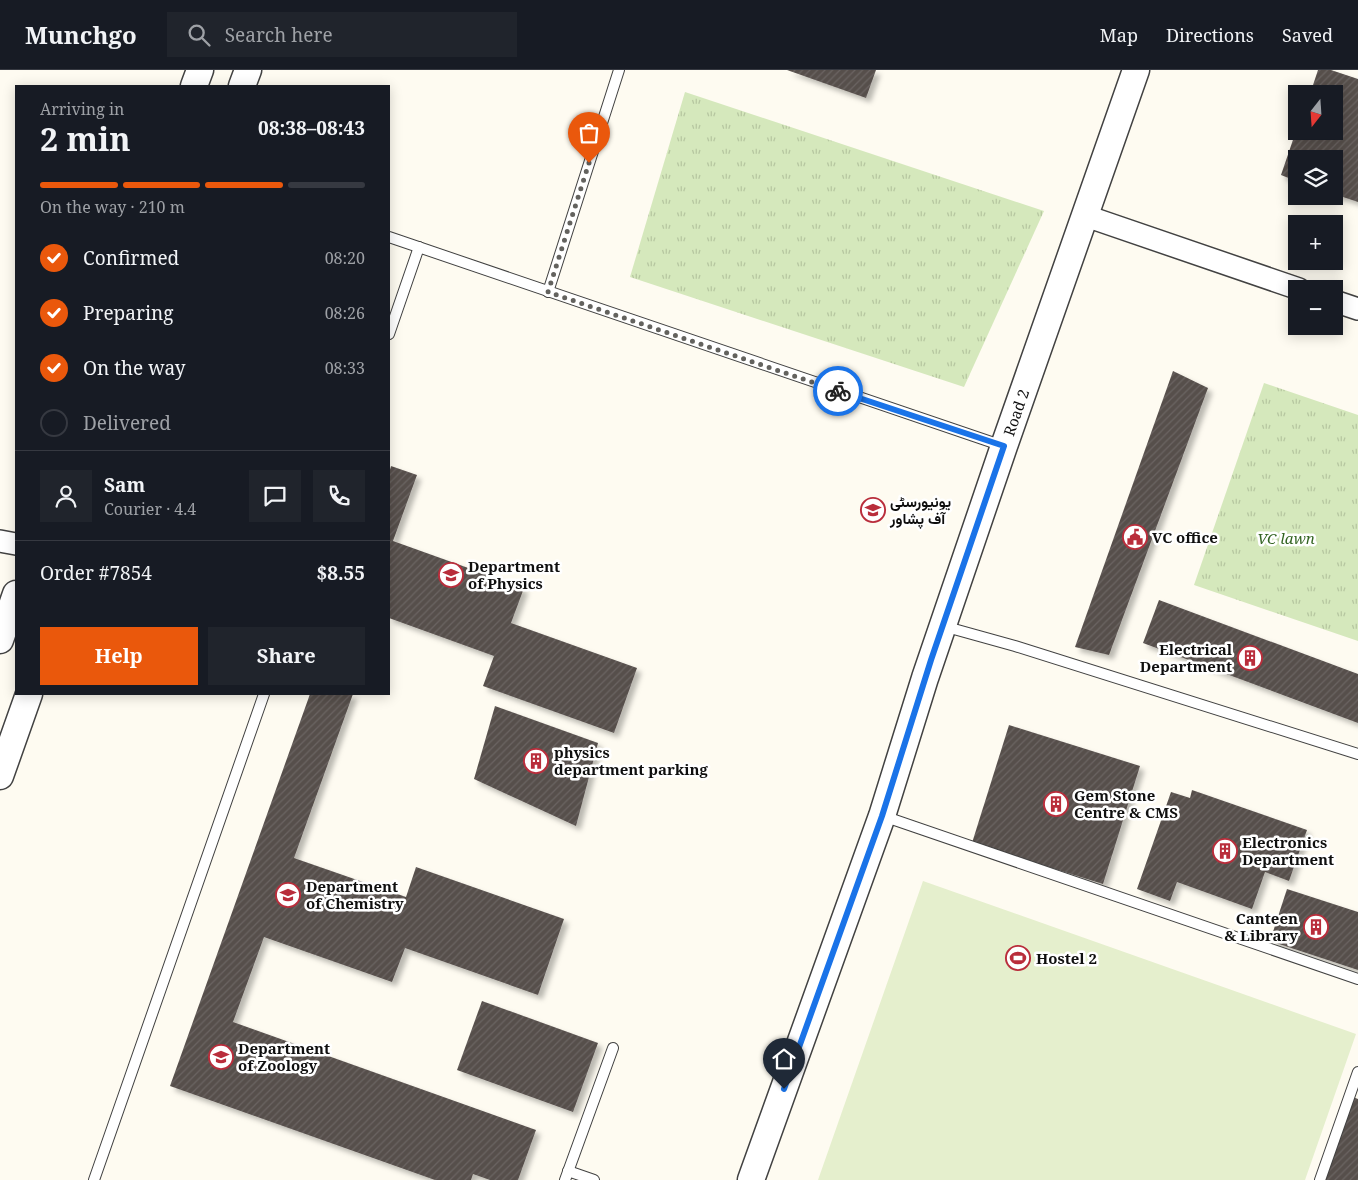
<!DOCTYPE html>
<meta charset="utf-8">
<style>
:root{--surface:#171b24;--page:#20242c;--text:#f1f3f6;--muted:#9ea1a6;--line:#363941;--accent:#ea580c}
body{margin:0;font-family:"Noto Serif",Vazirmatn,serif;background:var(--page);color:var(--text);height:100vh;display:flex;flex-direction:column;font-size:19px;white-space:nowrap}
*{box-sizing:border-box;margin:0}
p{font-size:16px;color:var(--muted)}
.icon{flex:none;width:28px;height:28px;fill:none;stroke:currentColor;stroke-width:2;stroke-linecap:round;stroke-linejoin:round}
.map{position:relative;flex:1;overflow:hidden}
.details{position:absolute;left:15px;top:15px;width:375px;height:610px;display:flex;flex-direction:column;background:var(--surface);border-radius:0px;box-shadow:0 2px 12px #0003}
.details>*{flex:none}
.needle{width:32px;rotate:197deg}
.controls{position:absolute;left:1288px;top:15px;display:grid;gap:10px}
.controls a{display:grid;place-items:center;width:55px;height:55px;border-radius:0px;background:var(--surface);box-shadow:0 2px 12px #0003;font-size:25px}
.pin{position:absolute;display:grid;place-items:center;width:42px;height:42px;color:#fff;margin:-51px -21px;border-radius:50% 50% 50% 0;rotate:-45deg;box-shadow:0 0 5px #0007}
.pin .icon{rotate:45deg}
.courier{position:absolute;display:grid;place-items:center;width:50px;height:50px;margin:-25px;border:4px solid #1a73e8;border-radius:50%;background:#fff;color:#222;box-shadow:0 1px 6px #0007}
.head em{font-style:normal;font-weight:700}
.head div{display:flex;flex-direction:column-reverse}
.head{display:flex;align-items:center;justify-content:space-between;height:85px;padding:0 25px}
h1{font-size:32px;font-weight:700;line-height:38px}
.bar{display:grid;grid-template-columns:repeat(4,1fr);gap:8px 5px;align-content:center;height:60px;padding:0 25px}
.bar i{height:6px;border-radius:4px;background:var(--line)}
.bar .current{background:var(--accent)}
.bar p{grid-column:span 4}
.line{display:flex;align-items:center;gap:12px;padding:0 25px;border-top:1px solid var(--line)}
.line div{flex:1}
.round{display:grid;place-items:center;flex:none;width:52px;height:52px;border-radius:0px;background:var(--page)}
ol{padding:0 25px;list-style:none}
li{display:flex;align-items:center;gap:15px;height:55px}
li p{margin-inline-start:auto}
li .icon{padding:5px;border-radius:50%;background:var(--accent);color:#fff;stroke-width:4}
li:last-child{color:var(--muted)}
li i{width:28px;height:28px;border:2px solid var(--line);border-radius:50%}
.action{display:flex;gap:10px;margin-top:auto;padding:10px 25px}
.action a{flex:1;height:58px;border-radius:0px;background:var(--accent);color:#fff;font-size:20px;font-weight:700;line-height:58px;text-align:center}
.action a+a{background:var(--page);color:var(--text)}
header{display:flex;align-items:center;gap:30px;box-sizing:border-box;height:70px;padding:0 25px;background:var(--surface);border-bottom:1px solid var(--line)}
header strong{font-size:24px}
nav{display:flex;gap:28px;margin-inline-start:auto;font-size:18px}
.search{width:350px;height:45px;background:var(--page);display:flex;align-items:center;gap:12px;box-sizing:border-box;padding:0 18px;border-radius:0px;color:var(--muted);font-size:19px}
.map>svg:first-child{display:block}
</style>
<header>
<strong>Munchgo</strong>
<div class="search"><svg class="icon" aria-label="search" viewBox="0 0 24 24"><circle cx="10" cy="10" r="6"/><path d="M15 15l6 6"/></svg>Search here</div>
<nav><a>Map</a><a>Directions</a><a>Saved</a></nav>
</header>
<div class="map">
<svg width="1358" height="1110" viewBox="0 0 1358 1110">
<defs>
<pattern id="park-tufts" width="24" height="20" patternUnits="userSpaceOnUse" patternTransform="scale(1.25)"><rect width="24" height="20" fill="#d5e8bc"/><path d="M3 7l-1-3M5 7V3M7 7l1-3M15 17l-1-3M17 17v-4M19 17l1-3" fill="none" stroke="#b6c6a0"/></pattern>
<pattern id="building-hatch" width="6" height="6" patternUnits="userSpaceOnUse" patternTransform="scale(1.25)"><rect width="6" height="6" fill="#574f4c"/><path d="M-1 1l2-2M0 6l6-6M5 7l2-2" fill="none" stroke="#6a6461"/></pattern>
<filter id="shadow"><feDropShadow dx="4.5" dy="4.5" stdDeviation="2.5" flood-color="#0004"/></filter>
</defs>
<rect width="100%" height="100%" fill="#fefbf1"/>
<g fill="url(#park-tufts)">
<polygon points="685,22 1044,141 964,317 630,207"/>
<polygon points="1264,313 1358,345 1358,571 1194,515"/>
</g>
<polygon fill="#e5efcd" points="923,811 1356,964 1305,1110 818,1110"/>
<g fill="url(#building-hatch)" filter="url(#shadow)">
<polygon points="787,0 876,0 866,28"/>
<polygon points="1318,0 1331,0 1358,9 1358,132 1334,124 1334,89 1296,89 1296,111 1281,105 1296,61 1334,61 1334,24 1310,24"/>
<polygon points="1173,301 1208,318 1109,585 1075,577"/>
<polygon points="391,396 417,405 393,471 524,518 511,553 637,598 614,663 483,616 494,586 389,548 389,403"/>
<polygon points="1159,530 1358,604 1358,653 1143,573"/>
<polygon points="310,624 353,624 294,788 406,827 416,797 564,849 538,925 405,878 392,912 264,867 233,952 536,1060 518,1110 490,1110 473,1104 471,1110 435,1110 170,1016"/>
<polygon points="495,636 598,673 576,756 474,709"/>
<polygon points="1009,655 1140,696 1103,814 972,773"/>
<polygon points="1192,720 1307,760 1289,811 1265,802 1252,839 1177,812 1170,831 1137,819 1171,722 1190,728"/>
<polygon points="1287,819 1358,842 1358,900 1270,871"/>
<polygon points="482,931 598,973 573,1042 457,1000"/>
<polygon points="1353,1027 1358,1029 1358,1110 1325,1110"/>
</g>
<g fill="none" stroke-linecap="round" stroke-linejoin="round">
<defs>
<g id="service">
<polyline points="389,167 1003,376"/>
<polyline points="548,222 619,0"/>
<polyline points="389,264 419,177"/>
<polyline points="943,556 1015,576 1358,684"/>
<polyline points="883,746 1358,909"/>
<polyline points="568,1101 594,1110"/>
<polyline points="94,1110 264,624"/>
<polyline points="565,1110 613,978"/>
<polyline points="1320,1110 1358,1002"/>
</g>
<g id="minor">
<polyline points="1086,146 1299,219"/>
<polyline points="1334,231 1358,239"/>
<polyline points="0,471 16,474"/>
</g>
<g id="tertiary">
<polyline points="194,16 200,0"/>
<polyline points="242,16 248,0"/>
<polyline points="0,570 16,524"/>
<polyline points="0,706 29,624"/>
<path id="s1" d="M751,1110L882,746L925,608L1004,376L1136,0"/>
</g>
</defs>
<use href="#service" stroke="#424242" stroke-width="12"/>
<use href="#minor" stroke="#424242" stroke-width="24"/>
<use href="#tertiary" stroke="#424242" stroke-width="29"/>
<use href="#service" stroke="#fff" stroke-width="10"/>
<use href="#minor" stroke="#fff" stroke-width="21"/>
<use href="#tertiary" stroke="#fff" stroke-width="26"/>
</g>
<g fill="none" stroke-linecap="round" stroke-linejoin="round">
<polyline stroke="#63625e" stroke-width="5" stroke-dasharray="0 9" points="589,93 548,222 838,321"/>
<polyline stroke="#1a73e8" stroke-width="6" points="784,1019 882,746 931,590 1004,376 838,321"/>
</g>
<defs>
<symbol id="university-ring" viewBox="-11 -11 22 22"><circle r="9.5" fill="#fff" stroke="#b92d3b" stroke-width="1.5"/><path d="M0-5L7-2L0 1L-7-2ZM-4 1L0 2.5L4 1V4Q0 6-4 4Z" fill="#b92d3b"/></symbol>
<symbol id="civic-ring" viewBox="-11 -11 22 22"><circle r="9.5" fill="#fff" stroke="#b92d3b" stroke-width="1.5"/><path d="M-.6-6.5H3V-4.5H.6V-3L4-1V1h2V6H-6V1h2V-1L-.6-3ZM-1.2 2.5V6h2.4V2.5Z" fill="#b92d3b"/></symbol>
<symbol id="building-ring" viewBox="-11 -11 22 22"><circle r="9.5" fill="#fff" stroke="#b92d3b" stroke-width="1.5"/><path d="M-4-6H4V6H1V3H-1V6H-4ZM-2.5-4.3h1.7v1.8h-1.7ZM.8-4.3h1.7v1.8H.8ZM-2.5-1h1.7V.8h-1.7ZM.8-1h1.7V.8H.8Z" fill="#b92d3b"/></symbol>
<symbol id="stadium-ring" viewBox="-11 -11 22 22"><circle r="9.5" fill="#fff" stroke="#b92d3b" stroke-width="1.5"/><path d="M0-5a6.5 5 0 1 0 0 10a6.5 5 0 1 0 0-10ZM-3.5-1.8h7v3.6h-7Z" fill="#b92d3b"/></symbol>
</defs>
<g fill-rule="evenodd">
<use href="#university-ring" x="859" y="426" width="28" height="28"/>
<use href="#civic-ring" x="1121" y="453" width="28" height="28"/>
<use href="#university-ring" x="437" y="491" width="28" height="28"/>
<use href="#building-ring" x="1236" y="574" width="28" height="28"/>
<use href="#building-ring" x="522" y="677" width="28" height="28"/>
<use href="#building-ring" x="1042" y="720" width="28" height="28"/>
<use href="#building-ring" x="1211" y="767" width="28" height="28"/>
<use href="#university-ring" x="274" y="811" width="28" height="28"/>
<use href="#building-ring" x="1302" y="843" width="28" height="28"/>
<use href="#stadium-ring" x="1004" y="874" width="28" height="28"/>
<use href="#university-ring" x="207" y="973" width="28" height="28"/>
</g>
<g text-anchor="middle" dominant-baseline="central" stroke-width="5" stroke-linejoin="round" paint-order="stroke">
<g font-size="15" fill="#0f0f0f" stroke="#fff">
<text stroke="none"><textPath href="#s1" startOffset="812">Road 2</textPath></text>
</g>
<g font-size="15" font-weight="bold" fill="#0f0f0f" stroke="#fff" text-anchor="start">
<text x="890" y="431">یونیورسٹی<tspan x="890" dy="17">آف پشاور</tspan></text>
<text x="1152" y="467">VC office</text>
<text x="468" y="496">Department<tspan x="468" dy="17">of Physics</tspan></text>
<text x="1232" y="579" text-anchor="end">Electrical<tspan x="1232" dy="17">Department</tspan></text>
<text x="554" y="682">physics<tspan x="554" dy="17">department parking</tspan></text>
<text x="1074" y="725">Gem Stone<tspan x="1074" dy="17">Centre &amp; CMS</tspan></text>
<text x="1242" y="772">Electronics<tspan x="1242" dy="17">Department</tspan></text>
<text x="306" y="816">Department<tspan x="306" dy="17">of Chemistry</tspan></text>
<text x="1298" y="848" text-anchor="end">Canteen<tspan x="1298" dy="17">&amp; Library</tspan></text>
<text x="1036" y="888">Hostel 2</text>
<text x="238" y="978">Department<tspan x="238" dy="17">of Zoology</tspan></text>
</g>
<g font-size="15" font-style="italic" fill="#336422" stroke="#fff">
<text x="1286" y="468">VC lawn</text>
</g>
</g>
</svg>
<div class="controls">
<a><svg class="needle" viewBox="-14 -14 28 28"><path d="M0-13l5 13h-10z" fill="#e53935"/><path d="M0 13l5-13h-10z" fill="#9ea1a6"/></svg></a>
<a><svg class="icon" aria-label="layers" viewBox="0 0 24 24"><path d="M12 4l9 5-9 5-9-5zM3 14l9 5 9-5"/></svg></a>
<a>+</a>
<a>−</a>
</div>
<div class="pin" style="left:589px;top:93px;background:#ea580c"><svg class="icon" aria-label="bag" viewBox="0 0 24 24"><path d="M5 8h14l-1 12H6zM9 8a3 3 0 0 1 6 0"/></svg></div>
<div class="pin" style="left:784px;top:1019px;background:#1f2937"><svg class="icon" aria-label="home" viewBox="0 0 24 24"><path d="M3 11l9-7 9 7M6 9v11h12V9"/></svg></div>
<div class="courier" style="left:838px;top:321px"><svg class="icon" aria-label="bike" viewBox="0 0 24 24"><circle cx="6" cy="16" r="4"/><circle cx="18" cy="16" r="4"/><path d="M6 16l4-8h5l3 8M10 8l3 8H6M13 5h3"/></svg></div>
<section class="details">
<div class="head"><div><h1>2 min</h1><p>Arriving in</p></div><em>08:38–08:43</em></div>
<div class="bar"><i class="current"></i><i class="current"></i><i class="current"></i><i></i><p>On the way · 210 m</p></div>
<ol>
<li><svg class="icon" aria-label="check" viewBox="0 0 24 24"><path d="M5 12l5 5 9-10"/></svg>Confirmed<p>08:20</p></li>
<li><svg class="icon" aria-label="check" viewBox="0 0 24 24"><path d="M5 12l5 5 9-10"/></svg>Preparing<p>08:26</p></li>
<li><svg class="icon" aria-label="check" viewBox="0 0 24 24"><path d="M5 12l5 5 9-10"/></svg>On the way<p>08:33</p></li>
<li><i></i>Delivered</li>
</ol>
<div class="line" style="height:90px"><a class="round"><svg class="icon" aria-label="person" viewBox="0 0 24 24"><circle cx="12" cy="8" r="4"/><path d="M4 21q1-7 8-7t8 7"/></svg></a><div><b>Sam</b><p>Courier · 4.4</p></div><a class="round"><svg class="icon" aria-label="chat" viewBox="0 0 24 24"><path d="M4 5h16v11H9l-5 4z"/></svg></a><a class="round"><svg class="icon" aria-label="phone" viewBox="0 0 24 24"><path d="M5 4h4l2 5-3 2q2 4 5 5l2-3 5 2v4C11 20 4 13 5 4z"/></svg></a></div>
<div class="line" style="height:65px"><div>Order #7854</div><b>$8.55</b></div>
<div class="action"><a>Help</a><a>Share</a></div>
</section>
</div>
